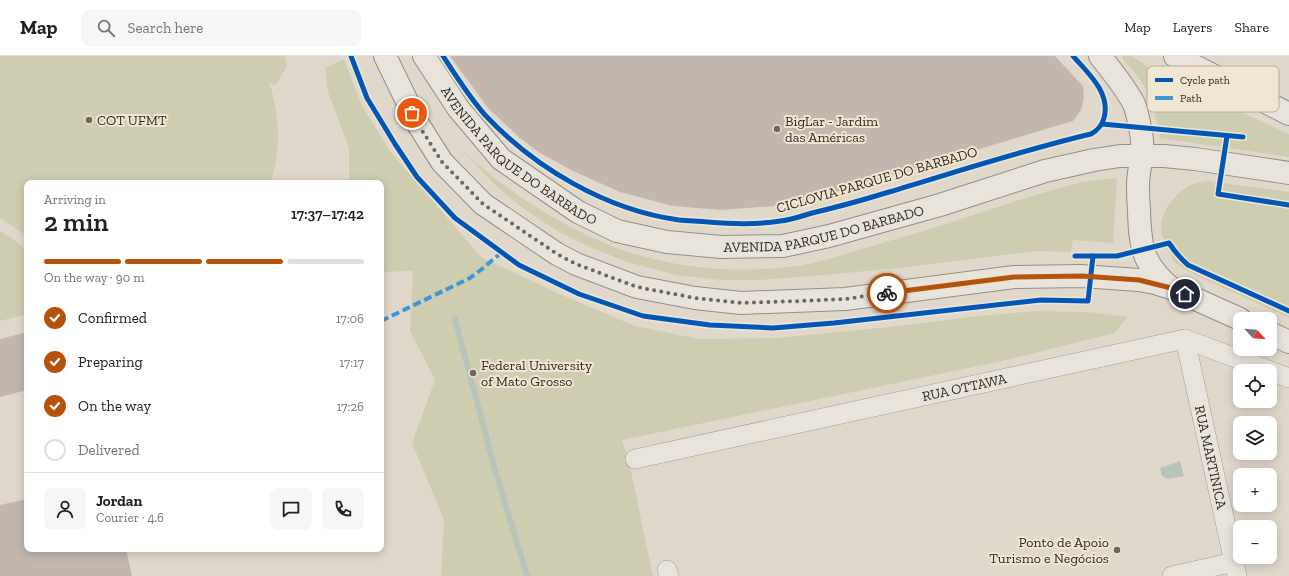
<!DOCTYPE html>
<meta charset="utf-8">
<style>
:root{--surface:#fff;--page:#f6f6f6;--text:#202124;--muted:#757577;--line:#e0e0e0;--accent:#b45309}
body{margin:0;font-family:"Zilla Slab",serif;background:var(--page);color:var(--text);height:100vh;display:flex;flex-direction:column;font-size:15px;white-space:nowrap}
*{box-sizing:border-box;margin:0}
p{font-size:13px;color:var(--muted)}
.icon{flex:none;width:22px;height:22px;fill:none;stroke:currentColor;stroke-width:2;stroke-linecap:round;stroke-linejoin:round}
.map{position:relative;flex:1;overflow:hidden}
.sheet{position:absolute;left:24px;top:124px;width:360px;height:372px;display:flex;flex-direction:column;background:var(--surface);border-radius:8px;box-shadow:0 2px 10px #0003}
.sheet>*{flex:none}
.needle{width:26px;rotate:116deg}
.fabs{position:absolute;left:1233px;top:256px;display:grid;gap:8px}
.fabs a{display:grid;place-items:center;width:44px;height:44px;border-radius:8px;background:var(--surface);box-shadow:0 2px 10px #0003;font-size:20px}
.pin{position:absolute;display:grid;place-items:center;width:34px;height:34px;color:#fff;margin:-17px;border:2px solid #fff;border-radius:50%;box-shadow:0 1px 4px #0007}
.courier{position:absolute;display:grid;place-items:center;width:40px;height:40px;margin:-20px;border:3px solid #b45309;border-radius:50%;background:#fff;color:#222;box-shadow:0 1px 5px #0007}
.overview em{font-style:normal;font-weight:600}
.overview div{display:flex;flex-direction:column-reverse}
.overview{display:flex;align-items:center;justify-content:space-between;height:68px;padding:0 20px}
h1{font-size:26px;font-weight:600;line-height:30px}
.bar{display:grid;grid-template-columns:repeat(4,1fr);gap:6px 4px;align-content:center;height:48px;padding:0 20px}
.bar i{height:5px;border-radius:3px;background:var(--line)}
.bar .active{background:var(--accent)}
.bar p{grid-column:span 4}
.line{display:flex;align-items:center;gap:10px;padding:0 20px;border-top:1px solid var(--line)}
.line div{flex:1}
.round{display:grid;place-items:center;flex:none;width:42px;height:42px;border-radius:8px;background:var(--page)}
ol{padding:0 20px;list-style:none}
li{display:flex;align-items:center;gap:12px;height:44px}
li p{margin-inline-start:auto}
li .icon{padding:4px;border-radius:50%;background:var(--accent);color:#fff;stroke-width:4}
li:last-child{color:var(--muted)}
li i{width:22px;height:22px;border:2px solid var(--line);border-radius:50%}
header{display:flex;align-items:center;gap:24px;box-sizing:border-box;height:56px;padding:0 20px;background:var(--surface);border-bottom:1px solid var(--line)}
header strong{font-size:19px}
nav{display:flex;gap:22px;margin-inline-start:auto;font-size:14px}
.search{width:280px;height:36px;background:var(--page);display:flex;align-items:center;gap:10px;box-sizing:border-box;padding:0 14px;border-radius:8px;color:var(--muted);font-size:15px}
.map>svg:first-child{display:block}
</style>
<header>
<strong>Map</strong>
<div class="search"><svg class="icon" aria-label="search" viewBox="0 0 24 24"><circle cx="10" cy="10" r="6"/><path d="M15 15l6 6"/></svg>Search here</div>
<nav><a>Map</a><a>Layers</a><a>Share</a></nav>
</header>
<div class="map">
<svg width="1289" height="520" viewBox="0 0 1289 520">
<rect width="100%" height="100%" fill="#e0d8cb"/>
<g fill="#cfcdb0">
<path d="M0,0H285L287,10L275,30L269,26C280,59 282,94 270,127H27V180L0,162Z"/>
<path d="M1123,0H1132L1162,20L1289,78V101L1160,82C1156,62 1152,41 1140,24C1135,16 1128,9 1122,2Z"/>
<polygon points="344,3 361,48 389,94 481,201 557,237 635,270 699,283 777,282 889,271 979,260 1036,255 1087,256 1128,261 1114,277 1007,304 622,384 630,411 653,520 441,520 444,464 412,387 435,324 410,275 413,215 381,216 381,127 349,127 349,92 328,36 325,12"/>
<path d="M460,92C510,139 565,173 630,197C638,199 646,201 654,203C701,215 750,216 797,210C818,207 839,200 859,194C883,187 906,180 930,173C980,157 1031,139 1082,126C1093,124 1105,123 1117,122L1113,187L1073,184L1071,196L1036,195L907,211L836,218L760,224H722L676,219L627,206L585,189L554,173L523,152L497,131Z"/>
<polygon points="1207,125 1289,136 1289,262 1191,217 1174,206 1167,192 1162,179 1161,166 1166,153 1173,143 1181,135 1192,128"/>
<polygon points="0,175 13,183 27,195 27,258 0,265"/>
</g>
<polygon fill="#b7c4ba" points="1180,405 1184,420 1168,423 1162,420 1160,412"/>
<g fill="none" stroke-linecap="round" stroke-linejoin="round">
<polyline stroke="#b7c4ba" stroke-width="6" points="455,263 495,414 527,520"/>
</g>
<g fill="#c3b7ad">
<polygon points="450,0 1055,0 1083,30 1084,42 1081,54 1073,65 829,138 775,150 721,154 673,150 620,136 573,115 540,97 520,82 488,52"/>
<polygon points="27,276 27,334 0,341 0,283"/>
<polygon points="27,443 27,493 126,493 132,520 0,520 0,449"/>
</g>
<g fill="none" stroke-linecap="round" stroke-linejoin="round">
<defs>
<g id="street">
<path id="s1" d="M1185,283L1237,520"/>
<path id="s2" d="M635,403L1185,283L1289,322"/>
<polyline points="667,514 669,520"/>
<polyline points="1172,520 1234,506"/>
</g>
<g id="secondary">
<polyline points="385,0 418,68 442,106 483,148 557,198 576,208 637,231 695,242 741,247 845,243 1014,221 1081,220 1139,224 1155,227 1171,232 1240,263"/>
<path id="s3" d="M424,0L458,52L501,103L578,156L617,175L667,186L721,191L783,190L829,180L940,149L1045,115L1094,104L1120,100H1164L1195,103L1289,117"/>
<path d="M1100,0C1112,15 1125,31 1134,48C1137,55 1141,75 1142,84C1143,95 1141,105 1139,117C1137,129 1138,141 1139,154C1140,190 1142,208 1171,232"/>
<polyline points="1175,0 1289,58"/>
<polyline points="1270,277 1289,286"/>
</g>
</defs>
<use href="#street" stroke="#a59d94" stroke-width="20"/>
<use href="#secondary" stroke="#948d84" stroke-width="24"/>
<use href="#street" stroke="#e8e4dc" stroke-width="19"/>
<use href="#secondary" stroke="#e8e4dc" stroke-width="22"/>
<polyline stroke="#3d96d5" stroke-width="4" stroke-dasharray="8 4" stroke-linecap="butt" points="381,265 470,222 482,213 502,196"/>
<defs>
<g id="cycleway">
<polyline points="351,0 367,42 395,88 417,121 455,162 519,209 579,238 643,260 710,269 773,272 834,267 1041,244 1088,245 1093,200"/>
<path d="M443,0C456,20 469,41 485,59C535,112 606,154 679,164C689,165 698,165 708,166C732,168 757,169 780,165C791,164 802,160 812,157C838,151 863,144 889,136C956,116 1023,94 1091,78C1098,74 1102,70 1104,62C1111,37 1088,17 1073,0"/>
<polyline points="1102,68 1243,81"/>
<polyline points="1227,80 1218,138 1289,149"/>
<path d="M1075,200H1117L1169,187C1175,196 1180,202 1188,209L1289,255"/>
</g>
</defs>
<use href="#cycleway" stroke="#f0e6d2" stroke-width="8"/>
<use href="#cycleway" stroke="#0057b8" stroke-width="5"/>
</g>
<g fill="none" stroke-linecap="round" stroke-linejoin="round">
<polyline stroke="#6e655b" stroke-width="4" stroke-dasharray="0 7.2" points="412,57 418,68 442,106 483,148 557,198 576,208 637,231 695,242 741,247 801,245 845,243 887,237"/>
<polyline stroke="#b45309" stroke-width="5" points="887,237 1014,221 1082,220 1139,224 1171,232 1185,238"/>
</g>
<g fill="#6e655b" stroke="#f0e6d2" stroke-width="1.5">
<circle cx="89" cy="64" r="4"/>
<circle cx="777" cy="73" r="4"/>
<circle cx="473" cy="317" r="4"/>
<circle cx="1117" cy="494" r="4"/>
</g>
<g text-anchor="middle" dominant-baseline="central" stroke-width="4" stroke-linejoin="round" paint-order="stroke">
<g font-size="14" fill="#31271e" stroke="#f0e6d2" text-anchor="start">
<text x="97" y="64">COT UFMT</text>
<text x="785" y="65">BigLar - Jardim<tspan x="785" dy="16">das Américas</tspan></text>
<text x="481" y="309">Federal University<tspan x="481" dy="16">of Mato Grosso</tspan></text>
<text x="1109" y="486" text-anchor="end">Ponto de Apoio<tspan x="1109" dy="16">Turismo e Negócios</tspan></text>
</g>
<g font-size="14" fill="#31271e" stroke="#f0e6d2">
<text stroke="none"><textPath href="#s3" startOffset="140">AVENIDA PARQUE DO BARBADO</textPath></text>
<text transform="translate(877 124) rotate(-16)">CICLOVIA PARQUE DO BARBADO</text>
<text stroke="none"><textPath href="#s3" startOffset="476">AVENIDA PARQUE DO BARBADO</textPath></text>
<text stroke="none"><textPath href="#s2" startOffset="337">RUA OTTAWA</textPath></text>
<text stroke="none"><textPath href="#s1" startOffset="121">RUA MARTINICA</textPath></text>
</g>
</g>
<rect x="1147" y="10" width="132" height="46" rx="6" fill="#f0e6d2" stroke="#b7ad9c" stroke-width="1"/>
<rect x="1155" y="22" width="18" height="4" fill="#0057b8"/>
<rect x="1155" y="40" width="18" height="4" fill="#3d96d5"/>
<g font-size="11" fill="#31271e">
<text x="1180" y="28">Cycle path</text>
<text x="1180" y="46">Path</text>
</g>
</svg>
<div class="fabs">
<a><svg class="needle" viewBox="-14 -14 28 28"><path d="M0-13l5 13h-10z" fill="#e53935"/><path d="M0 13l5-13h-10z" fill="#757577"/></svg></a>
<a><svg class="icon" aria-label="locate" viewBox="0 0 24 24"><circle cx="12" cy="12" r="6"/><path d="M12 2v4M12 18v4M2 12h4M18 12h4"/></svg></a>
<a><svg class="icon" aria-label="layers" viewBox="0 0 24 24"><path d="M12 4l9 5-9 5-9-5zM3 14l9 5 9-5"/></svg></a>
<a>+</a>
<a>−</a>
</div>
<div class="pin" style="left:412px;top:57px;background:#ea580c"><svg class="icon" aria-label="bag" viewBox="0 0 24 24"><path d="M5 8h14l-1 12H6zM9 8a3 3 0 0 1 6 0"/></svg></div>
<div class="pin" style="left:1185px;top:238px;background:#1f2937"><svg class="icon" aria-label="home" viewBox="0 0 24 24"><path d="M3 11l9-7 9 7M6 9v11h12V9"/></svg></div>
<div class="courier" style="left:887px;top:237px"><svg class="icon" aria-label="bike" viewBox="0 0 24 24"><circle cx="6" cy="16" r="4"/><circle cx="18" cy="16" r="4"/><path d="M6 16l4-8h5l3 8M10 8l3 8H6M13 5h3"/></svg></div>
<section class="sheet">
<div class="overview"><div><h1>2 min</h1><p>Arriving in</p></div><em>17:37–17:42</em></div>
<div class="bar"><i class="active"></i><i class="active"></i><i class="active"></i><i></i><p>On the way · 90 m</p></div>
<ol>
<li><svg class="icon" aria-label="check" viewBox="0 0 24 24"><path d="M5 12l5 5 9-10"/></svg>Confirmed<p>17:06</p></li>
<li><svg class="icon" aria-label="check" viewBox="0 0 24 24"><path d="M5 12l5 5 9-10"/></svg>Preparing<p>17:17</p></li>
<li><svg class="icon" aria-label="check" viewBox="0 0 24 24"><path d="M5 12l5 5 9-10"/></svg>On the way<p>17:26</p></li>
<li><i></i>Delivered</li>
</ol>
<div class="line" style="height:72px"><a class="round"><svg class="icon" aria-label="person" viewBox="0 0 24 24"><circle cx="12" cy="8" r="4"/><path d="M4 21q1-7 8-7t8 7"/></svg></a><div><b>Jordan</b><p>Courier · 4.6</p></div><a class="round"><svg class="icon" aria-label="chat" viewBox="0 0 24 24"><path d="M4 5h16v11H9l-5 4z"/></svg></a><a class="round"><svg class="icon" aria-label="phone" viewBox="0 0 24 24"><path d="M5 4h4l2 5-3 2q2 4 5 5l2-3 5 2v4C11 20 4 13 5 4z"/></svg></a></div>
</section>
</div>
